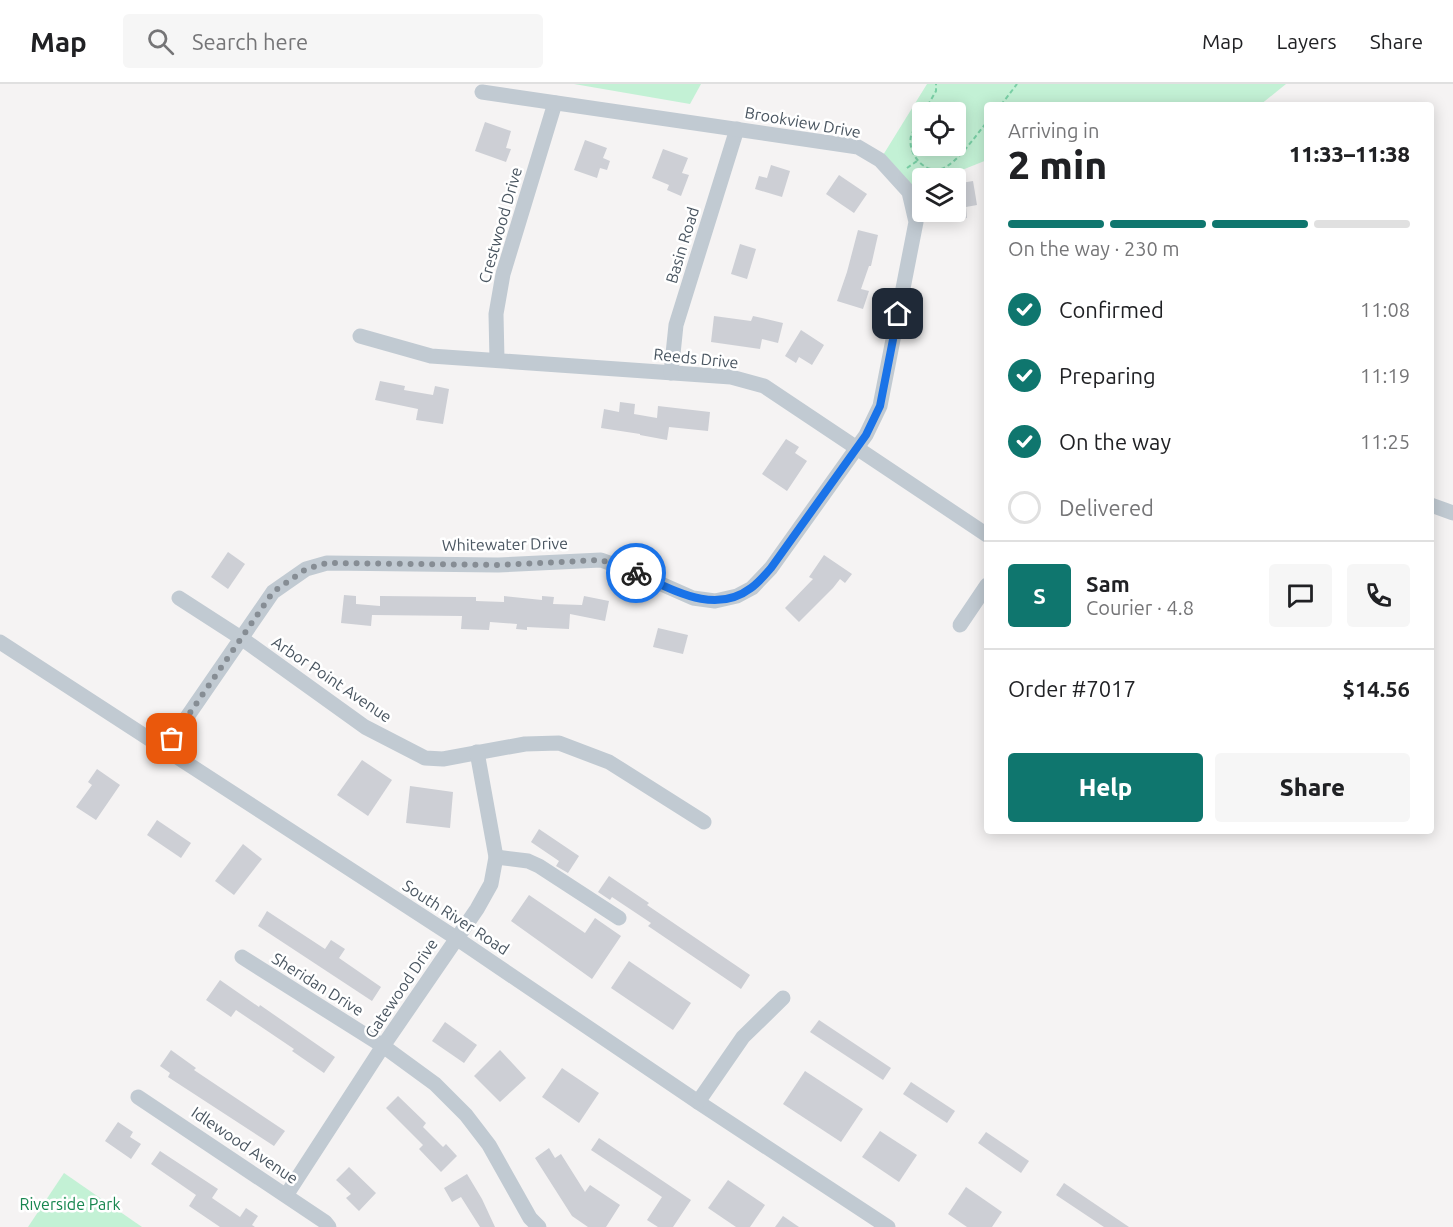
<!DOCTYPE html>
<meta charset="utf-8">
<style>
:root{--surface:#fff;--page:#f6f6f6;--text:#202124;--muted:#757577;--line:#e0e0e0;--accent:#0f766e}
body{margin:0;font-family:Ubuntu,sans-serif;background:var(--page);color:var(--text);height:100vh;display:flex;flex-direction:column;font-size:22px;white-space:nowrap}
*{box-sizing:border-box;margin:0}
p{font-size:20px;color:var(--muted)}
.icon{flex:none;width:33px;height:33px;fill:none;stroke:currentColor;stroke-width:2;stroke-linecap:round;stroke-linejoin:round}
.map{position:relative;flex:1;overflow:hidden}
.drawer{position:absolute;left:984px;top:18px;width:450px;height:732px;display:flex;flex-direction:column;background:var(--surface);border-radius:6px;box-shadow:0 3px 15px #0003}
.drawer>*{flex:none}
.tools{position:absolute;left:912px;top:18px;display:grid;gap:12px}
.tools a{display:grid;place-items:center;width:54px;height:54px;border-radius:6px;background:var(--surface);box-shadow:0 3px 15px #0003;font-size:30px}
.pin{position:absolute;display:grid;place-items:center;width:51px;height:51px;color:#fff;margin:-26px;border-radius:12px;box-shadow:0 3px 9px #0006}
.courier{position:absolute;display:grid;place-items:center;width:60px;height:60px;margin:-30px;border:4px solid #1a73e8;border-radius:50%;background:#fff;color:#222;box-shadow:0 2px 8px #0007}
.head em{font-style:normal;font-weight:800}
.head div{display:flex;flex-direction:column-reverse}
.head{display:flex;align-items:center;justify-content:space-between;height:102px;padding:0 24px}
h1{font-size:39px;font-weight:800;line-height:45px}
.bar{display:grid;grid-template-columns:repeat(4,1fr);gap:9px 6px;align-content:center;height:72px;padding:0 24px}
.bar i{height:8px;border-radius:4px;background:var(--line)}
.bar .selected{background:var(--accent)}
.bar p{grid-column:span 4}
.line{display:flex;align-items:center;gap:15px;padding:0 24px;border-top:2px solid var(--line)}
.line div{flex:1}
.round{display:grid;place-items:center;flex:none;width:63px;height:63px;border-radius:6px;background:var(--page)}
ol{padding:0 24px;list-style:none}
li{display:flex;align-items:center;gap:18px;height:66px}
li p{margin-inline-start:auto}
li .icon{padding:6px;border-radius:50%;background:var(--accent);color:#fff;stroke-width:4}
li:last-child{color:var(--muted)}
li i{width:33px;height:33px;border:3px solid var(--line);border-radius:50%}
.primary-button{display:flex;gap:12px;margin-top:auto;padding:12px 24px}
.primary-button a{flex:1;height:69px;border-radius:6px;background:var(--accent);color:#fff;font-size:24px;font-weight:800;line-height:69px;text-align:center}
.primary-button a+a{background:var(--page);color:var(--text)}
header{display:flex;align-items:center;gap:36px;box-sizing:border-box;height:84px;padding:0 30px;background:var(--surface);border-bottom:2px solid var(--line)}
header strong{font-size:28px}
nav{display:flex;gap:33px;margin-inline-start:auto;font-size:21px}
.search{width:420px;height:54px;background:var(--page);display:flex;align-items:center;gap:15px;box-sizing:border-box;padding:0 21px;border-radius:6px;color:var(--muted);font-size:22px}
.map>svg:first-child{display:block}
</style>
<header>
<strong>Map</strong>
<div class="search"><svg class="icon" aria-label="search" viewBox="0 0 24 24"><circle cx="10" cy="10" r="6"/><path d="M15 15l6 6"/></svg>Search here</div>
<nav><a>Map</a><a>Layers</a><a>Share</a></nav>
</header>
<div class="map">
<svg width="1453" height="1143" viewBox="0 0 1453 1143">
<rect width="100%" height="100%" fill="#f5f3f3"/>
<g fill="#c3f1d5" fill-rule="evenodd">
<polygon points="574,0 701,0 690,20"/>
<path d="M927,0H1286L1260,21H987V76L942,94H922V102L909,108L880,76ZM922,28H956V62H922Z"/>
<polygon points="64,1089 142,1143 28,1143"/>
</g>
<g fill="#cdcfd5">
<polygon points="485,38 511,47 506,64 511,65 506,78 475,67"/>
<polygon points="585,56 607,64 603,74 610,77 607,86 600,84 597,94 574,86"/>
<polygon points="663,65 688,74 682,89 689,91 681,112 667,106 669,101 652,94"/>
<polygon points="771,81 790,87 782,113 755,105 759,92 767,94"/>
<polygon points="839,91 867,110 854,129 826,110"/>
<polygon points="961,96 961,99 973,97 977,121 966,123 967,134 956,136 956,97"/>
<polygon points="858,146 878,151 871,182 869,182 861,205 869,207 863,225 837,217 847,188"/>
<polygon points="740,160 756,165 747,195 731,190"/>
<polygon points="714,232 751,237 753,232 783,239 778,259 762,255 760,265 711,258"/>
<polygon points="801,246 824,261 812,281 799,273 796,279 785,272"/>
<polygon points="380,297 405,302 404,306 433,311 435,302 449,305 443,340 416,336 418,325 375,316"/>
<polygon points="620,318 635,320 634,330 657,334 658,322 710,328 708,347 669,343 667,356 640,351 640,350 601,344 604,325 619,328"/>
<polygon points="786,355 799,363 795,369 807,377 787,407 762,390"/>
<polygon points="228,468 245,480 228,505 211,493"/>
<polygon points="824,471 852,490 845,499 840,495 833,504 799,538 785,524 813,495 809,493"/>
<polygon points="344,511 356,512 356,520 380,522 380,512 476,513 476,517 504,518 504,512 542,516 542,512 554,513 553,520 582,521 584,512 609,517 605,537 570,530 569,545 527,543 527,546 516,545 517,540 490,538 489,546 461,545 462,532 372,531 371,542 341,539"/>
<polygon points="658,544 688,551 683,570 653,563"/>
<polygon points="362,676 392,696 368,732 337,711"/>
<polygon points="97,685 120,701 96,736 76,723 92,701 88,698"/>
<polygon points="410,702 453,708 450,744 406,739"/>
<polygon points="157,736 191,759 181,774 147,751"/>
<polygon points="539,745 579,772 568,789 556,782 559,777 531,758"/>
<polygon points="243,760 262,775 234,811 215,797"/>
<polygon points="609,792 649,819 647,821 750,891 741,905 648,842 651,839 612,813 610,816 598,808"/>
<polygon points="529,811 585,849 595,834 621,852 592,895 511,837"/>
<polygon points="267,827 325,865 331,856 345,865 339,874 381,903 372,917 258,842"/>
<polygon points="629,877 691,919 673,946 611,904"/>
<polygon points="220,896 259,923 260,921 335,973 324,989 292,967 294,965 236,926 231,933 206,916"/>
<polygon points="819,936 891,984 883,996 810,948"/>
<polygon points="445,938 477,961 464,979 432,957"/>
<polygon points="171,966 196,984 194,986 285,1047 274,1062 168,993 170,989 160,982"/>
<polygon points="500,966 526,994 500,1018 474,992"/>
<polygon points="562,984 599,1009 579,1039 542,1013"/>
<polygon points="805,987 863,1025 841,1058 783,1020"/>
<polygon points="911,998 955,1027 947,1039 903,1010"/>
<polygon points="398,1012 426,1039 423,1043 443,1063 446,1060 457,1072 441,1088 419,1065 423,1061 386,1024"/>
<polygon points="118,1038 133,1048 130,1053 141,1060 131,1075 105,1057"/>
<polygon points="880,1047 917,1071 899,1098 862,1073"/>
<polygon points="986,1048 1029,1077 1021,1089 978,1059"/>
<polygon points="599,1054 691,1116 673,1143 658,1143 647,1136 662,1113 591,1066"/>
<polygon points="549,1064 555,1074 561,1070 585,1108 590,1101 620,1121 606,1143 588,1143 572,1132 535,1074"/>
<polygon points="160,1067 218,1105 212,1114 240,1133 246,1124 258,1132 252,1141 255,1143 220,1143 189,1122 196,1111 151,1080"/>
<polygon points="349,1083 376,1109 359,1127 346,1114 351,1110 336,1096"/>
<polygon points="467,1090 482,1115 495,1143 480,1143 461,1113 452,1118 444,1104"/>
<polygon points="728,1096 765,1121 750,1143 736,1143 708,1124"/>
<polygon points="1064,1099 1129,1143 1104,1143 1056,1111"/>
<polygon points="966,1103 1002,1128 992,1143 967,1143 948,1130"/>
<polygon points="783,1132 799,1143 775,1143"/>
</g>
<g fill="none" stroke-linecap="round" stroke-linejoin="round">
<g stroke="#7ad0a6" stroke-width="2" stroke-dasharray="4.5 3" stroke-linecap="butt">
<polyline points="1001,21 1017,0"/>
<polyline points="924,28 936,7 936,0"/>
<path d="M922,32C919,38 913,46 911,52C907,69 924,90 941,85C957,80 976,51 987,38"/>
<polyline points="907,84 917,77"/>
</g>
<g stroke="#c1cad2" stroke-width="15">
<polyline points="360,252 431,272 731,293 764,302 987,451"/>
<polyline points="497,276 496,230 503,190 555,19"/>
<polyline points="671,289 676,241 737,45"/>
<polyline points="1431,421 1453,429"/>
<polyline points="179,514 241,554 365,643 425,674 443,675 525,660 559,659 609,678 704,738"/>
<polyline points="960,541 987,501"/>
<polyline points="0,558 456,854 698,1018 888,1143"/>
<polyline points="165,665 273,508 306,485 327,479 498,481 601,476 634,488 693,514 715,517 737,512 752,504 771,484 866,351 880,322 916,138 909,108 880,76 858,63 482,8"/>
<polyline points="496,773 528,777 539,782 619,834"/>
<polyline points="242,873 383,962 435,1000 466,1031 489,1061 530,1134 539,1143"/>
<polyline points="138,1013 325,1138 329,1143"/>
<polyline points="698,1018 743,953 783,914"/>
<polyline points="287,1110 383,962 477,825 491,800 496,773 477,668"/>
</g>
</g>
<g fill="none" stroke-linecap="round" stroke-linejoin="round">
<polyline stroke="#868d94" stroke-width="6" stroke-dasharray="0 10.8" points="172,655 273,508 306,485 327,479 498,481 601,476 636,489"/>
<path stroke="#1a73e8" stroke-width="8" d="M636,489C672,505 714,532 751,504C758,499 765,491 771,484L866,351L880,322L898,230"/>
</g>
<g text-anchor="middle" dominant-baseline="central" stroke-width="5" stroke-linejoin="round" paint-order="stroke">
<g font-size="16" fill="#4a5661" stroke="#fff">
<text transform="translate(803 38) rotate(10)">Brookview Drive</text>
<text transform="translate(500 141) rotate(-74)">Crestwood Drive</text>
<text transform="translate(682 161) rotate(-73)">Basin Road</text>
<text transform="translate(696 274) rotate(6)">Reeds Drive</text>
<text transform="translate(505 460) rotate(-1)">Whitewater Drive</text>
<text transform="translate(332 595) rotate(34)">Arbor Point Avenue</text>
<text transform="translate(456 833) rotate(33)">South River Road</text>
<text transform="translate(318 900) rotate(32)">Sheridan Drive</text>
<text transform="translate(401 904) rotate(-56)">Gatewood Drive</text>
<text transform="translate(245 1061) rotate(34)">Idlewood Avenue</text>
</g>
<g font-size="16" fill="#17864f" stroke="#fff">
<text x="70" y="1120">Riverside Park</text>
</g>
</g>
</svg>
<div class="tools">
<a><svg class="icon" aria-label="locate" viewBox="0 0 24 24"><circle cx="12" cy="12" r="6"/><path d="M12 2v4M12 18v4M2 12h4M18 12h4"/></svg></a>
<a><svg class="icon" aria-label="layers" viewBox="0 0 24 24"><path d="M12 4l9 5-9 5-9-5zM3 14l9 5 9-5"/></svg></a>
</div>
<div class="pin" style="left:172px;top:655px;background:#ea580c"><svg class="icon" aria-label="bag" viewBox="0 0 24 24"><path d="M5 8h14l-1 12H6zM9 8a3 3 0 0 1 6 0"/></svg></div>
<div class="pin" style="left:898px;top:230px;background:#1f2937"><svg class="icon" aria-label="home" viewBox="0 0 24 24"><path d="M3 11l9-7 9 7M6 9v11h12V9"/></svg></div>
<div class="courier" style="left:636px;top:489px"><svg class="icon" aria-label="bike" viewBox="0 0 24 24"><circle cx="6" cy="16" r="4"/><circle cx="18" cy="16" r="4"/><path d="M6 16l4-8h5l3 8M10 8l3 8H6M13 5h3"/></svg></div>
<section class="drawer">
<div class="head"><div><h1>2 min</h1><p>Arriving in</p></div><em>11:33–11:38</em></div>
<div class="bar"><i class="selected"></i><i class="selected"></i><i class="selected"></i><i></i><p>On the way · 230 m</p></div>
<ol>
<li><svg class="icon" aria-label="check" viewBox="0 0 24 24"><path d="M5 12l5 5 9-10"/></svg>Confirmed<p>11:08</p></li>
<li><svg class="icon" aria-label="check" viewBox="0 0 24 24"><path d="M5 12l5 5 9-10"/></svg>Preparing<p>11:19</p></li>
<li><svg class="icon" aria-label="check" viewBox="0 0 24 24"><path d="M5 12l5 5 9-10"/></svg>On the way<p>11:25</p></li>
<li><i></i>Delivered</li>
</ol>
<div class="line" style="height:108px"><b class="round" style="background:var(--accent);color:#fff">S</b><div><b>Sam</b><p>Courier · 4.8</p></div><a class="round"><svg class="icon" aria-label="chat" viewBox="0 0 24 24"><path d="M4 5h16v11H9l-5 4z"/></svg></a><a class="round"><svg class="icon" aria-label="phone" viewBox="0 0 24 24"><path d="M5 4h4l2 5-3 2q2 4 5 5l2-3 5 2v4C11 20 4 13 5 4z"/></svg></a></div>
<div class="line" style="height:78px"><div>Order #7017</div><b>$14.56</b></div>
<div class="primary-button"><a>Help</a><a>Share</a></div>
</section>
</div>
